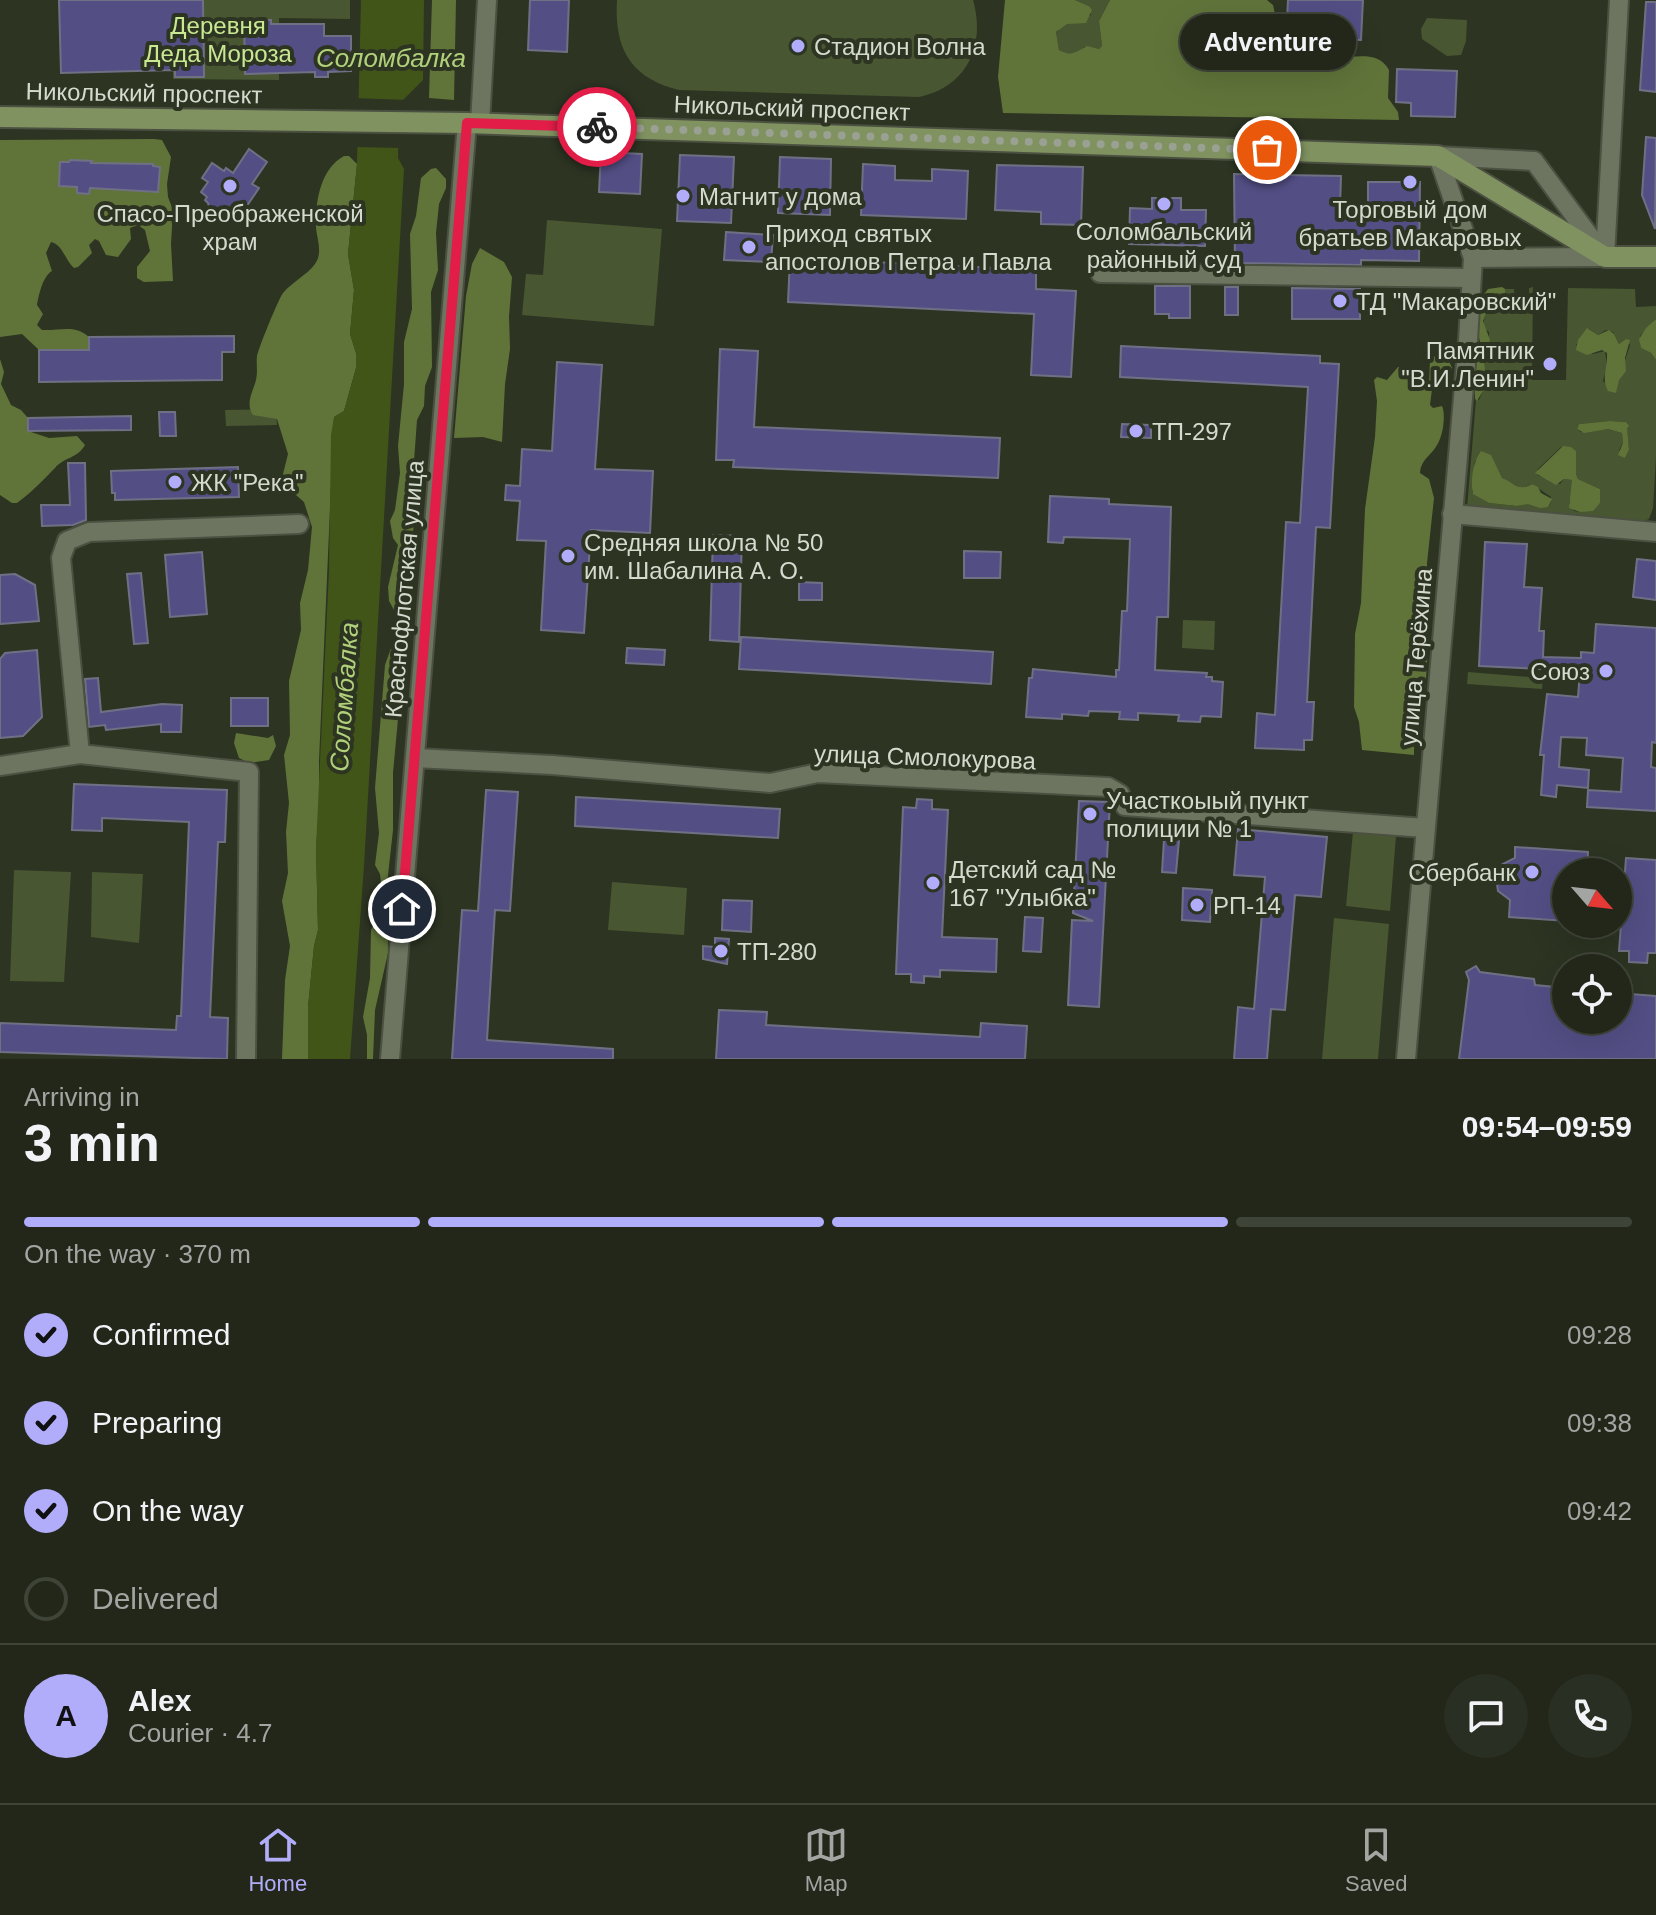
<!DOCTYPE html>
<meta charset="utf-8">
<style>
:root{--surface:#22271a;--page:#2a2f23;--text:#f1f3f6;--muted:#a2a5a2;--line:#3f4439;--accent:#b1adfa}
body{margin:0;font-family:Helvetica,sans-serif;background:var(--page);color:var(--text);height:100vh;display:flex;flex-direction:column;font-size:30px;white-space:nowrap}
*{box-sizing:border-box;margin:0}
p{font-size:26px;color:var(--muted)}
.icon{flex:none;width:44px;height:44px;fill:none;stroke:currentColor;stroke-width:2;stroke-linecap:round;stroke-linejoin:round}
.map{position:relative;height:1059px;overflow:hidden}
.details{display:flex;flex-direction:column;background:var(--surface);flex:1}
.details>*{flex:none}
.needle{width:52px;rotate:118deg}
.buttons{position:absolute;left:1552px;top:858px;display:grid;gap:16px}
.buttons a{display:grid;place-items:center;width:80px;height:80px;border-radius:50%;background:var(--surface);box-shadow:0 8px 32px #0002,0 0 0 2px var(--line);font-size:40px}
.pin{position:absolute;display:grid;place-items:center;width:68px;height:68px;color:#fff;margin:-34px;border:4px solid #fff;border-radius:50%;box-shadow:0 2px 8px #0007}
.courier{position:absolute;display:grid;place-items:center;width:80px;height:80px;margin:-40px;border:6px solid #e11d48;border-radius:50%;background:#fff;color:#222;box-shadow:0 2px 10px #0007}
.bubble{position:absolute;height:56px;border-radius:28px;background:var(--surface);box-shadow:0 8px 32px #0002,0 0 0 2px var(--line);font-size:26px;font-weight:600;line-height:56px;text-align:center}
.head em{font-style:normal;font-weight:600}
.head div{display:flex;flex-direction:column-reverse}
.head{display:flex;align-items:center;justify-content:space-between;height:136px;padding:0 24px}
h1{font-size:52px;font-weight:600;line-height:60px}
.bar{display:grid;grid-template-columns:repeat(4,1fr);gap:12px 8px;align-content:center;height:96px;padding:0 24px}
.bar i{height:10px;border-radius:6px;background:var(--line)}
.bar .current{background:var(--accent)}
.bar p{grid-column:span 4}
.line{display:flex;align-items:center;gap:20px;padding:0 24px;border-top:2px solid var(--line)}
.line div{flex:1}
.round{display:grid;place-items:center;flex:none;width:84px;height:84px;border-radius:42px;background:var(--page)}
ol{padding:0 24px;list-style:none}
li{display:flex;align-items:center;gap:24px;height:88px}
li p{margin-inline-start:auto}
li .icon{padding:8px;border-radius:50%;background:var(--accent);color:#111;stroke-width:4}
li:last-child{color:var(--muted)}
li i{width:44px;height:44px;border:4px solid var(--line);border-radius:50%}
.dock{display:flex;justify-content:space-around;align-items:center;height:112px;border-top:2px solid var(--line);background:var(--surface);font-size:22px;color:var(--muted)}
.dock a{display:grid;justify-items:center;gap:4px}
.dock .current{color:var(--accent)}
.map>svg:first-child{display:block}
</style>
<div class="map">
<svg width="1656" height="1059" viewBox="0 0 1656 1059">
<rect width="100%" height="100%" fill="#2d3422"/>
<g fill="#485632" fill-rule="evenodd">
<polygon points="189,0 350,0 350,19 279,18 279,80 173,79 172,21"/>
<path d="M617,0H973C986,45 967,87 919,97L679,90C630,78 614,48 617,0Z"/>
<path d="M1075,0H1110L1099,21L1102,46L1099,49L1084,47C1077,56 1068,55 1059,50L1056,33L1063,25L1091,15L1089,6Z"/>
<polygon points="1427,18 1467,20 1466,41 1461,55 1447,56 1422,39 1421,29"/>
<polygon points="547,220 662,229 654,326 522,315 526,274 543,275"/>
<path d="M1533,287L1532,380H1566L1568,288L1635,289L1636,307L1656,306V319L1640,336L1641,348L1651,353L1656,360V457L1653,508L1649,519L1640,523L1467,508L1476,400H1479L1483,391L1485,371L1484,353L1489,344V332L1483,327L1485,313L1497,293L1502,295L1505,289H1514L1515,298H1529V288ZM1589,329L1598,335L1606,330L1613,332L1619,344L1626,339L1630,345L1618,382L1605,383L1603,381L1607,365L1605,351L1593,354L1576,345ZM1610,421L1626,422L1629,450L1625,458L1619,450L1623,443L1622,433L1608,429L1581,432L1577,429L1579,424ZM1561,447H1568L1576,451V474L1578,479L1600,489V503L1580,512L1574,511L1569,503L1572,496V480L1564,479L1560,484L1537,475L1538,469ZM1475,461H1492L1500,477L1521,488L1532,484L1551,497V502L1548,507L1528,503L1517,506L1489,503L1472,492Z"/>
<polygon points="276,409 277,425 226,426 225,410"/>
<polygon points="1183,620 1215,621 1214,650 1182,648"/>
<polygon points="1468,672 1543,678 1542,689 1467,684"/>
<polygon points="1353,832 1396,836 1390,911 1346,906"/>
<polygon points="14,870 71,872 64,982 10,981"/>
<polygon points="92,872 143,874 139,943 91,937"/>
<polygon points="612,882 687,888 684,935 608,930"/>
<polygon points="1334,918 1389,924 1378,1059 1322,1059"/>
</g>
<g fill="#60743a">
<polygon points="432,0 456,0 454,100 429,98"/>
<path d="M1005,0H1075L1089,6L1092,10L1086,23L1067,24L1056,32L1059,50C1072,57 1076,52 1087,46L1099,49L1102,46L1099,21L1110,0H1267L1273,5L1275,14L1262,34L1269,49C1280,54 1289,49 1300,50C1312,52 1325,57 1337,57C1356,58 1378,50 1389,70L1388,98L1398,112L1399,120L1003,113L998,77Z"/>
<path d="M154,139L162,140L171,157L167,184L168,197L173,210L171,244L173,281L144,282L137,278V267L150,251L145,230L138,225L130,228L131,239L118,257L106,255L99,241L95,239L89,245L92,253L78,267L74,268C65,260 63,245 51,242L46,253L52,271C43,276 39,294 37,305L43,314L37,325L42,330C60,331 74,324 89,337V350H39L22,334L0,337V140Z"/>
<path d="M344,156H349L357,164L348,254L354,290L350,334L356,353V368L344,411L334,417L319,761V811L316,847L318,930L314,946L308,1007V1059H282L285,980L290,946L282,901L288,873L286,832L289,803L284,755L290,735L289,681L301,630L300,603L308,570L312,527L304,502L281,482L288,454L277,419L253,415C245,403 253,392 256,380C258,372 256,364 257,356C259,347 278,300 283,293C292,282 307,275 315,264C323,253 317,239 316,228C315,203 320,169 344,156Z"/>
<polygon points="436,168 446,179 446,188 439,204 436,233 438,270 431,292 432,367 425,386 424,406 417,420 414,461 411,473 418,496 405,588 410,631 404,654 393,773 393,830 387,884 388,953 375,1010 373,1059 367,1059 367,1035 363,1017 370,978 371,930 378,916 382,892 380,874 375,865 379,833 375,788 385,665 399,626 398,617 389,601 388,587 398,545 393,538 390,521 395,510 400,473 398,446 404,384 404,342 412,309 410,234 416,216 421,178 431,169"/>
<polygon points="480,248 504,262 512,277 509,317 510,349 505,384 502,442 483,437 454,438 466,296 472,264"/>
<polygon points="1502,287 1505,289 1505,295 1497,293 1492,297 1483,321 1490,340 1484,353 1485,371 1483,391 1477,401 1475,399 1474,364 1480,342 1477,327 1482,297 1488,289"/>
<polygon points="1656,319 1656,360 1651,353 1641,348 1639,339 1646,328"/>
<path d="M1587,328L1598,335L1609,330L1614,334L1619,344L1626,339L1630,340L1625,358L1626,371L1619,380L1616,393L1608,391C1601,377 1608,367 1607,353L1602,350L1587,355L1576,350L1578,340Z"/>
<path d="M1439,355L1449,361L1452,368L1442,383L1432,389L1430,405L1433,408L1442,406C1446,415 1443,436 1437,445C1431,456 1421,459 1420,473L1429,479L1434,498L1427,563L1428,649L1425,693L1414,742V755L1362,750L1359,722L1354,707L1355,634L1361,603L1365,509L1375,437L1377,401L1374,380L1377,377L1387,380L1398,367H1417L1414,386L1429,388L1430,358Z"/>
<path d="M0,359L4,372L1,384L11,405L21,410L28,418V431L49,438L77,436L85,445C77,459 64,457 55,468C43,480 31,493 17,503H12L0,495Z"/>
<polygon points="1610,421 1626,422 1629,426 1627,428 1629,450 1625,458 1618,455 1623,443 1622,433 1608,429 1584,433 1577,429 1579,424"/>
<polygon points="1563,446 1571,447 1576,451 1576,474 1578,479 1600,489 1600,503 1593,511 1580,512 1569,508 1572,480 1564,479 1556,485 1535,473"/>
<path d="M1481,451L1491,455L1502,478C1516,483 1517,492 1532,484L1538,487L1541,493L1552,499L1548,507L1540,508L1528,504L1517,506L1489,503L1473,494C1470,481 1473,462 1481,451Z"/>
<polygon points="236,733 268,738 273,735 276,746 269,760 249,763 239,758 234,743"/>
</g>
<polygon fill="#425519" points="361,0 424,0 423,80 399,104 398,158 404,169 364,866 350,1059 308,1059 308,1007 314,946 318,930 316,847 329,571 331,435 334,417 344,411 356,368 356,353 350,334 354,290 348,254 357,164"/>
<polygon fill="#2d3422" points="353,98 408,100 403,106 402,148 353,147"/>
<g fill="#534f85" stroke="#707085" stroke-width="2">
<polygon points="59,0 203,0 204,77 175,77 175,70 61,73"/>
<polygon points="530,0 569,0 567,52 528,50"/>
<polygon points="1288,0 1363,0 1361,40 1286,38"/>
<polygon points="1646,2 1656,2 1656,92 1640,90"/>
<polygon points="244,20 271,20 271,24 324,24 324,36 351,36 351,71 328,72 328,77 315,77 315,72 245,74"/>
<polygon points="1397,69 1457,71 1455,117 1411,116 1411,103 1396,102"/>
<polygon points="1646,137 1656,138 1655,229 1642,195"/>
<polygon points="249,149 267,162 252,184 259,188 236,222 232,219 217,221 211,216 208,203 205,200 207,197 201,192 208,182 202,178 212,163 224,171 226,168 233,173"/>
<polygon points="601,152 642,154 640,194 599,192"/>
<polygon points="680,155 734,157 731,223 677,221"/>
<polygon points="780,157 831,159 830,215 778,213"/>
<polygon points="70,160 92,161 91,163 153,164 153,166 160,167 158,192 90,188 89,194 77,193 77,187 59,186 60,162 69,162"/>
<polygon points="863,164 895,166 895,180 932,181 932,169 968,171 966,219 861,215"/>
<polygon points="997,165 1083,167 1081,225 1041,224 1041,212 995,210"/>
<polygon points="1234,174 1341,176 1340,207 1368,207 1368,182 1420,182 1419,261 1361,260 1361,265 1235,263"/>
<polygon points="1152,198 1181,198 1181,210 1206,210 1205,246 1129,244 1130,208 1152,209"/>
<polygon points="726,232 773,235 771,262 724,260"/>
<polygon points="790,258 1036,270 1036,289 1076,291 1071,377 1031,375 1034,314 788,302"/>
<polygon points="1155,286 1190,286 1190,318 1169,318 1169,314 1155,314"/>
<rect x="1225" y="287" width="13" height="28"/>
<polygon points="1292,288 1360,289 1360,319 1292,319"/>
<polygon points="234,336 234,352 222,352 222,380 39,382 39,350 89,350 89,337"/>
<polygon points="1121,346 1320,356 1320,363 1339,364 1330,528 1316,527 1307,702 1314,702 1312,740 1304,740 1304,750 1255,748 1257,713 1275,715 1286,522 1300,523 1308,387 1120,377"/>
<polygon points="720,349 758,351 754,427 1000,438 998,478 733,467 734,460 716,460"/>
<polygon points="557,362 602,365 595,469 653,471 650,533 591,530 584,633 541,630 546,541 517,540 520,501 505,500 506,485 520,486 522,449 552,451"/>
<polygon points="159,412 175,412 176,436 160,436"/>
<polygon points="131,416 131,430 28,431 28,418"/>
<polygon points="1122,424 1151,425 1151,438 1121,437"/>
<polygon points="68,463 85,463 86,520 73,525 42,526 41,505 70,505"/>
<polygon points="238,467 239,497 115,500 115,493 112,493 111,471"/>
<polygon points="1050,496 1109,499 1109,504 1171,507 1168,617 1157,617 1155,670 1207,673 1206,677 1212,677 1212,681 1223,682 1221,717 1201,716 1200,722 1178,721 1179,715 1138,713 1138,720 1119,719 1120,712 1089,711 1088,716 1062,714 1062,719 1026,717 1029,678 1032,678 1033,669 1116,677 1116,670 1119,670 1122,611 1127,611 1130,539 1064,537 1063,543 1048,542"/>
<polygon points="713,535 742,536 739,642 710,640"/>
<polygon points="1485,542 1527,544 1524,587 1542,588 1539,631 1544,631 1543,657 1581,658 1581,652 1594,653 1596,624 1656,628 1656,743 1652,742 1651,767 1656,768 1656,811 1587,807 1588,790 1621,792 1623,758 1586,755 1587,738 1561,737 1559,767 1589,770 1588,788 1557,785 1556,797 1541,795 1544,755 1540,755 1547,694 1578,697 1580,671 1479,666"/>
<polygon points="964,551 1001,552 1000,578 964,578"/>
<polygon points="202,552 207,614 170,617 165,555"/>
<polygon points="1637,559 1656,561 1656,600 1633,597"/>
<polygon points="141,573 148,643 134,644 127,574"/>
<polygon points="15,574 35,585 39,621 0,624 0,575"/>
<polygon points="799,582 822,583 822,600 799,600"/>
<polygon points="741,637 993,652 991,684 739,669"/>
<polygon points="627,648 665,650 664,665 626,663"/>
<polygon points="37,650 42,717 23,736 0,738 0,659 5,653"/>
<polygon points="98,678 101,712 162,704 182,705 181,732 161,732 161,724 106,730 105,725 89,727 85,679"/>
<rect x="231" y="698" width="37" height="28"/>
<polygon points="74,784 227,790 225,842 218,842 210,1017 228,1018 227,1059 0,1052 0,1023 176,1030 177,1016 181,1016 189,822 102,818 102,831 72,830"/>
<polygon points="486,790 518,792 510,911 495,910 487,1040 613,1049 613,1059 452,1059 462,910 478,911"/>
<polygon points="576,797 780,809 778,838 575,826"/>
<polygon points="917,799 932,800 932,809 948,810 942,937 997,939 996,972 940,970 940,977 924,976 924,983 911,982 911,974 896,974 903,807 916,808"/>
<polygon points="1079,801 1110,802 1099,1007 1068,1005 1072,920 1093,921 1073,913"/>
<polygon points="1238,829 1327,837 1321,897 1295,895 1285,1010 1271,1009 1267,1059 1234,1059 1238,1007 1254,1009 1265,877 1234,875"/>
<polygon points="1164,839 1179,840 1176,873 1162,872"/>
<polygon points="1515,847 1588,852 1587,872 1566,872 1566,921 1509,917 1510,900 1498,891 1496,877 1501,865 1515,858"/>
<polygon points="1626,858 1656,860 1656,953 1648,953 1647,963 1629,962 1629,951 1619,951"/>
<polygon points="1183,888 1212,890 1210,922 1182,920"/>
<polygon points="723,900 752,901 751,932 722,930"/>
<polygon points="1025,917 1043,918 1041,952 1023,951"/>
<polygon points="715,938 729,939 727,964 703,959 703,946 715,947"/>
<polygon points="1476,966 1480,972 1534,979 1535,985 1566,988 1566,1020 1618,1020 1618,993 1656,996 1656,1059 1459,1059 1469,980 1466,972"/>
<polygon points="719,1010 767,1012 766,1025 980,1037 981,1023 1027,1026 1025,1059 716,1059"/>
</g>
<g fill="none" stroke-linecap="round" stroke-linejoin="round">
<defs>
<g id="minor">
<polyline points="480,123 487,0"/>
<polygon points="1438,156 1534,161 1605,257 1473,258"/>
<polyline points="1605,257 1619,0"/>
<polyline points="1100,273 1471,278"/>
<polyline points="1452,514 1656,532"/>
<polyline points="80,754 61,558 67,541 89,532 299,524"/>
<polyline points="415,758 552,765 770,783 818,773 1108,787 1120,794 1125,806 1425,828"/>
<polyline points="0,766 80,754 249,772 246,1059"/>
<polyline points="390,1059 467,123"/>
<polyline points="1406,1059 1468,340 1473,258"/>
</g>
<polyline id="major" points="0,117 467,123 1438,156 1605,257 1656,257"/>
</defs>
<use href="#minor" stroke="#4b5041" stroke-width="22"/>
<use href="#major" stroke="#4b5041" stroke-width="24"/>
<use href="#minor" stroke="#6d7560" stroke-width="18"/>
<use href="#major" stroke="#809260" stroke-width="20"/>
</g>
<g fill="none" stroke-linecap="round" stroke-linejoin="round">
<polyline stroke="#9aa092" stroke-width="8" stroke-dasharray="0 14.4" points="597,127 1267,150"/>
<polyline stroke="#e11d48" stroke-width="10" points="402,909 467,123 597,127"/>
</g>
<g fill="#b1adfa" stroke="#2d3422" stroke-width="3">
<circle cx="798" cy="46" r="8"/>
<circle cx="1410" cy="182" r="8"/>
<circle cx="230" cy="186" r="8"/>
<circle cx="683" cy="196" r="8"/>
<circle cx="1164" cy="204" r="8"/>
<circle cx="749" cy="247" r="8"/>
<circle cx="1340" cy="301" r="8"/>
<circle cx="1550" cy="364" r="8"/>
<circle cx="1136" cy="431" r="8"/>
<circle cx="175" cy="482" r="8"/>
<circle cx="568" cy="556" r="8"/>
<circle cx="1606" cy="671" r="8"/>
<circle cx="1090" cy="814" r="8"/>
<circle cx="1532" cy="872" r="8"/>
<circle cx="933" cy="883" r="8"/>
<circle cx="1197" cy="905" r="8"/>
<circle cx="721" cy="951" r="8"/>
</g>
<g text-anchor="middle" dominant-baseline="central" stroke-width="8" stroke-linejoin="round" paint-order="stroke">
<g font-size="24" fill="#c8e892" stroke="#2d3422">
<text x="218" y="25">Деревня<tspan x="218" dy="28">Деда Мороза</tspan></text>
</g>
<g font-size="24" fill="#d5dace" stroke="#2d3422" text-anchor="start">
<text x="814" y="46">Стадион Волна</text>
<text x="699" y="196">Магнит у дома</text>
<text x="1410" y="209" text-anchor="middle">Торговый дом<tspan x="1410" dy="28">братьев Макаровых</tspan></text>
<text x="230" y="213" text-anchor="middle">Спасо-Преображенской<tspan x="230" dy="28">храм</tspan></text>
<text x="1164" y="231" text-anchor="middle">Соломбальский<tspan x="1164" dy="28">районный суд</tspan></text>
<text x="765" y="233">Приход святых<tspan x="765" dy="28">апостолов Петра и Павла</tspan></text>
<text x="1356" y="301">ТД "Макаровский"</text>
<text x="1534" y="350" text-anchor="end">Памятник<tspan x="1534" dy="28">"В.И.Ленин"</tspan></text>
<text x="1152" y="431">ТП-297</text>
<text x="191" y="482">ЖК "Река"</text>
<text x="584" y="542">Средняя школа № 50<tspan x="584" dy="28">им. Шабалина А. О.</tspan></text>
<text x="1590" y="671" text-anchor="end">Союз</text>
<text x="1106" y="800">Участкоыый пункт<tspan x="1106" dy="28">полиции № 1</tspan></text>
<text x="949" y="869">Детский сад №<tspan x="949" dy="28">167 "Улыбка"</tspan></text>
<text x="1516" y="872" text-anchor="end">Сбербанк</text>
<text x="1213" y="905">РП-14</text>
<text x="737" y="951">ТП-280</text>
</g>
<g font-size="24" fill="#d5dace" stroke="#2d3422">
<text transform="translate(144 93) rotate(1)">Никольский проспект</text>
<text transform="translate(792 108) rotate(2)">Никольский проспект</text>
<text transform="translate(404 589) rotate(-85)">Краснофлотская улица</text>
<text transform="translate(1416 657) rotate(-85)">улица Терёхина</text>
<text transform="translate(925 757) rotate(2)">улица Смолокурова</text>
</g>
<g font-size="26" font-style="italic" fill="#b1d07a" stroke="#2d3422">
<text x="391" y="58">Соломбалка</text>
<text transform="translate(344 697) rotate(-86)">Соломбалка</text>
</g>
</g>
</svg>
<div class="buttons">
<a><svg class="needle" viewBox="-14 -14 28 28"><path d="M0-13l5 13h-10z" fill="#e53935"/><path d="M0 13l5-13h-10z" fill="#a2a5a2"/></svg></a>
<a><svg class="icon" aria-label="locate" viewBox="0 0 24 24"><circle cx="12" cy="12" r="6"/><path d="M12 2v4M12 18v4M2 12h4M18 12h4"/></svg></a>
</div>
<div class="pin" style="left:1267px;top:150px;background:#ea580c"><svg class="icon" aria-label="bag" viewBox="0 0 24 24"><path d="M5 8h14l-1 12H6zM9 8a3 3 0 0 1 6 0"/></svg></div>
<div class="pin" style="left:402px;top:909px;background:#1f2937"><svg class="icon" aria-label="home" viewBox="0 0 24 24"><path d="M3 11l9-7 9 7M6 9v11h12V9"/></svg></div>
<div class="courier" style="left:597px;top:127px"><svg class="icon" aria-label="bike" viewBox="0 0 24 24"><circle cx="6" cy="16" r="4"/><circle cx="18" cy="16" r="4"/><path d="M6 16l4-8h5l3 8M10 8l3 8H6M13 5h3"/></svg></div>
<div class="bubble" style="left:1180px;top:14px;width:176px">Adventure</div>
</div>
<section class="details">
<div class="head"><div><h1>3 min</h1><p>Arriving in</p></div><em>09:54–09:59</em></div>
<div class="bar"><i class="current"></i><i class="current"></i><i class="current"></i><i></i><p>On the way · 370 m</p></div>
<ol>
<li><svg class="icon" aria-label="check" viewBox="0 0 24 24"><path d="M5 12l5 5 9-10"/></svg>Confirmed<p>09:28</p></li>
<li><svg class="icon" aria-label="check" viewBox="0 0 24 24"><path d="M5 12l5 5 9-10"/></svg>Preparing<p>09:38</p></li>
<li><svg class="icon" aria-label="check" viewBox="0 0 24 24"><path d="M5 12l5 5 9-10"/></svg>On the way<p>09:42</p></li>
<li><i></i>Delivered</li>
</ol>
<div class="line" style="height:144px"><b class="round" style="background:var(--accent);color:#111">A</b><div><b>Alex</b><p>Courier · 4.7</p></div><a class="round"><svg class="icon" aria-label="chat" viewBox="0 0 24 24"><path d="M4 5h16v11H9l-5 4z"/></svg></a><a class="round"><svg class="icon" aria-label="phone" viewBox="0 0 24 24"><path d="M5 4h4l2 5-3 2q2 4 5 5l2-3 5 2v4C11 20 4 13 5 4z"/></svg></a></div>
</section>
<nav class="dock">
<a class="current"><svg class="icon" aria-label="home" viewBox="0 0 24 24"><path d="M3 11l9-7 9 7M6 9v11h12V9"/></svg>Home</a>
<a><svg class="icon" aria-label="map" viewBox="0 0 24 24"><path d="M3 6l6-2 6 2 6-2v14l-6 2-6-2-6 2zM9 4v14M15 6v14"/></svg>Map</a>
<a><svg class="icon" aria-label="saved" viewBox="0 0 24 24"><path d="M7 4h10v16l-5-4-5 4z"/></svg>Saved</a>
</nav>
